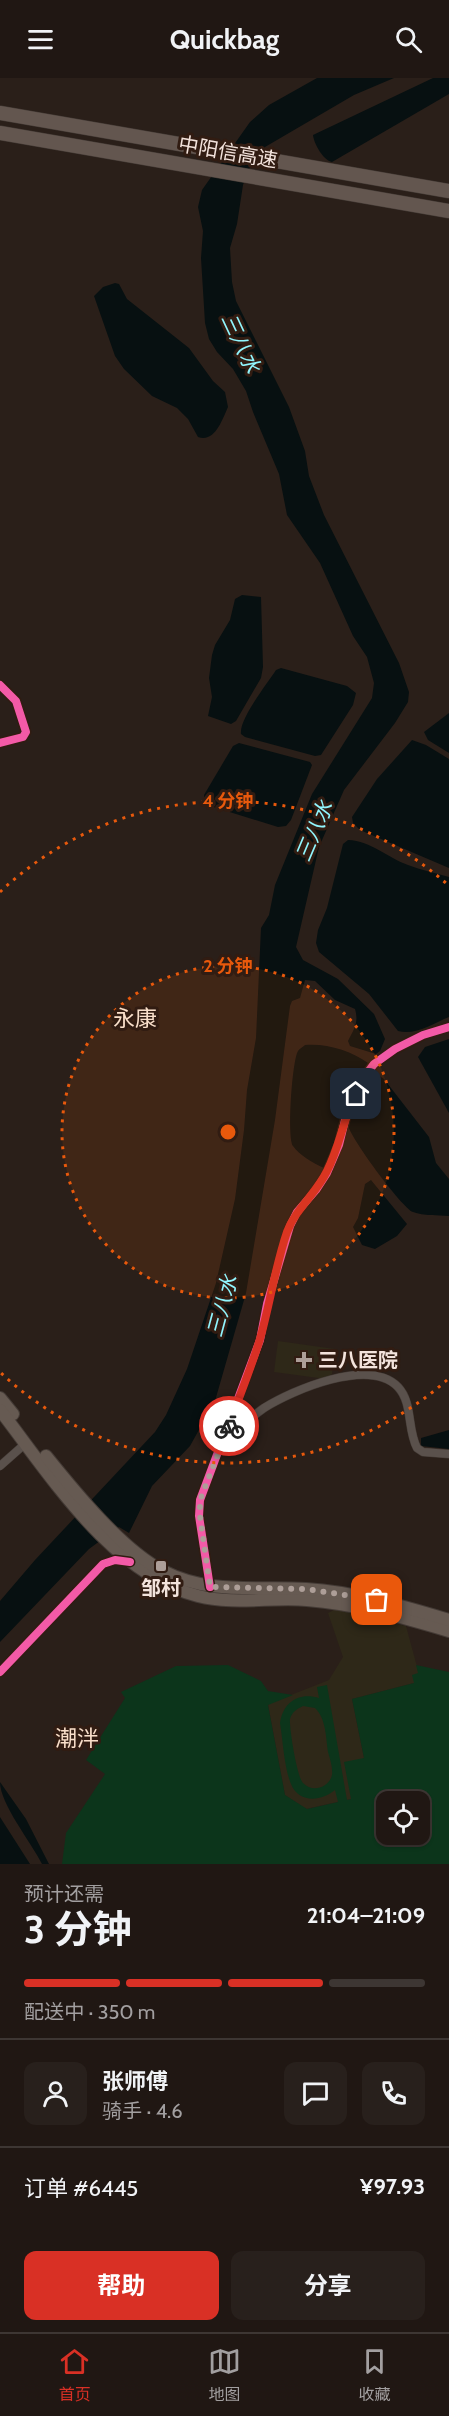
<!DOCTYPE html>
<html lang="zh">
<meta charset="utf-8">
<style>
:root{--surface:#201713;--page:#28201c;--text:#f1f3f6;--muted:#a29fa0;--line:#3d3633;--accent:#d93025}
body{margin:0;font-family:Cabin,"Noto Sans SC",sans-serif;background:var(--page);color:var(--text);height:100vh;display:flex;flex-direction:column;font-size:22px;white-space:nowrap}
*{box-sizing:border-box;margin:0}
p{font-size:20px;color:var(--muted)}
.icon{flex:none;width:33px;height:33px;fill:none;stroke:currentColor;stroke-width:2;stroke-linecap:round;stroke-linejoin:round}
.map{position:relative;height:1786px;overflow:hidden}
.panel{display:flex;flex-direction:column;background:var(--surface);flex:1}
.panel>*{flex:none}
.tools{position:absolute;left:376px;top:1713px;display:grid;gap:12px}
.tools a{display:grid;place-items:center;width:54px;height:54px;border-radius:12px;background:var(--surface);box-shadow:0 2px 4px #0004,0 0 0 2px var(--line);font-size:30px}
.pin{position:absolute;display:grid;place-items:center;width:51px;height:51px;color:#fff;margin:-26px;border-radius:12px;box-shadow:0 3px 9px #0006}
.courier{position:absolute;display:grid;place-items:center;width:60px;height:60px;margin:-30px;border:4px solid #d93025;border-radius:50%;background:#fff;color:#222;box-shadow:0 2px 8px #0007}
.head em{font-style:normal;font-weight:700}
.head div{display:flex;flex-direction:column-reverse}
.head{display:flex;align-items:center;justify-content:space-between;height:102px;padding:0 24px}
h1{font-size:39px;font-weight:700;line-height:45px}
.bar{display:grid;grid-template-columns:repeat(4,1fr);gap:9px 6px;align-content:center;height:72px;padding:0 24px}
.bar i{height:8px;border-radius:4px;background:var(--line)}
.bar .on{background:var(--accent)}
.bar p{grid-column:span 4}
.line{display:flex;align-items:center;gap:15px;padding:0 24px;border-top:2px solid var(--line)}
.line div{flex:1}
.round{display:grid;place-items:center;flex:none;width:63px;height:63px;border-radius:12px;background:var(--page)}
.primary-button{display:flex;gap:12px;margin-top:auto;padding:12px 24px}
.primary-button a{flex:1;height:69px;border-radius:12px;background:var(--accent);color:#fff;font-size:24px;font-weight:700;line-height:69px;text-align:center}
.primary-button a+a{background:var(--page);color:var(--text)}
header{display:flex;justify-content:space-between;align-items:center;height:78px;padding:0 24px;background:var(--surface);font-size:27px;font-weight:700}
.menu{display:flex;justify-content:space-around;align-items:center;height:84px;border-top:2px solid var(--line);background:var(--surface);font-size:16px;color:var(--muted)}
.menu a{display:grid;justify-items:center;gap:3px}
.menu .on{color:var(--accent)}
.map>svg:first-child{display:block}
</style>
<header><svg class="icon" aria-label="menu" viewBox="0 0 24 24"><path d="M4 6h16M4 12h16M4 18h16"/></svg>Quickbag<svg class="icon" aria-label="search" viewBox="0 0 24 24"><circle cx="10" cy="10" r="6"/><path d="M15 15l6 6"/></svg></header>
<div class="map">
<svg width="449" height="1786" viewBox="0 0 449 1786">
<rect width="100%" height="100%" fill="#2a1f19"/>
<g fill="#2e2818">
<polygon points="278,1263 335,1271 332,1296 326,1301 274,1294"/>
<polygon points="338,1530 406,1548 419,1596 414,1605 352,1621 364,1680 351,1721 306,1731 285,1717 268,1626 329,1602 343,1579 328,1535"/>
</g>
<path fill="#0c351b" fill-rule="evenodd" d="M228,1587L261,1603L268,1613L293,1617L268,1627L285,1717L307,1731L338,1724L335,1712C322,1723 299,1726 291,1706C284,1689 283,1663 280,1645C283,1624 299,1614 319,1620L317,1609L327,1607L347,1722L351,1721L344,1684L364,1680L352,1621L414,1605L412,1597L418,1595L416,1587L449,1594V1786H62L66,1755L105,1696L86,1682L125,1620L121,1614L176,1588ZM303,1628L315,1630C326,1640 326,1660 328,1674C330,1681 333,1690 332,1697C329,1710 312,1715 303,1705C297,1699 289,1649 290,1641C292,1634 297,1631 303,1628ZM387,1724H420V1756H387Z"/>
<g fill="#071011">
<path d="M317,0H394L354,17L265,69L249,91L243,107L237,146L230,170L232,204L236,223L289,329L305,373L309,398L324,437L399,585L409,614L408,624L395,645L344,712L319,769L296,869L303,882L338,901L374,936L385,961L380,973L376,976L350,968L348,963C354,951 359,945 355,931L335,922L315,903L305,902L300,920L292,923L290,928L275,1042L246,1215L215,1323L190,1368L152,1408L129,1455L119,1449L89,1471L0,1564V1523L35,1482L155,1354L166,1337L187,1291L216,1205L235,1121L244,1052L247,1012L256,960L261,850L269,837L275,807L312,716L372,620L374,605L367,579L353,558L320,485L287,437L279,396L253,334L246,313L233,291L217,274L209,261L205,245L201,180L203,153L198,129L202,112L250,44L269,27Z"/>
<path d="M433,0H449V16L332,84C323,82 314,66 313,57Z"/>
<path d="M115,205L119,206L127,221L189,270L213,303L225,314L228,329C222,342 215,365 198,359L188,341L177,330L152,318L124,291L115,278L94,218L103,209Z"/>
<polygon points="242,517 261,519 263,589 261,600 236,643 231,646 208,638 212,619 209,600 212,577 215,567 230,542 235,521"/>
<path d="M281,590L347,608L356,615L353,627L321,677L315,678L245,659L241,656C239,641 267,606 276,592Z"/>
<polygon points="449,635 449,675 428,662 424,654"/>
<polygon points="412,662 426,667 449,681 449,790 360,752 353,745 352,739 377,701"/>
<polygon points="239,665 310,684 312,687 291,742 286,748 278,749 204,726 204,717 233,668"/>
<path d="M348,762C371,763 388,780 408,787C421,792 436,795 449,799V939C434,945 415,958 398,953L369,916L319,874L316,865L318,852L327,830L343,766Z"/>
<polygon points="449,961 449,1035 418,979 425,969"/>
<path d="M305,967C326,965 352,973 368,985L345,1026L333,1070L324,1090C313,1085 299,1077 293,1068C287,1059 292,983 298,973C299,971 303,969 305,967Z"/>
<path d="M375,995L384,1001L429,1059L436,1085L449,1101V1138C437,1137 424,1138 413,1134C403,1131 347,1056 348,1046C350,1029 365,1012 371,996Z"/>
<polygon points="371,1102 407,1146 397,1158 375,1171 362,1167 353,1149 358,1140 365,1106"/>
<polygon points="449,1352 449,1371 421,1368 421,1360"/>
<path d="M0,1704L26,1741L49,1786H42C31,1764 0,1726 0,1704Z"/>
<polygon points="0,1739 30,1786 0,1786"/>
</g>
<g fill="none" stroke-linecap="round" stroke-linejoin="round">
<defs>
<g id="street">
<polyline points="0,607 16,623 26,654 23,659 0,665"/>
<path d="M224,1362C237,1351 250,1340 264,1330C293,1312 369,1279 398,1309C413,1325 407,1351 417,1370L423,1374L449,1376"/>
<polyline points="0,1388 26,1365"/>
<polyline points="210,1509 199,1438 200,1422 260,1262 267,1226 290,1148 297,1134 316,1112 327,1095 339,1067 347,1034 365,998 374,986 395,971 423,957 449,949"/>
<polyline points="0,1594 103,1486 115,1482 128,1483"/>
</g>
<g id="primary">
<polyline points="0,1320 13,1336"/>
<path d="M0,1332C51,1398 112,1496 198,1518C233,1527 272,1519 307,1522C356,1526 402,1539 449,1553"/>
<path d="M46,1378C75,1414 122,1472 163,1493C209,1517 257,1508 306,1511C355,1514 402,1528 449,1542"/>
</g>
<g id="highway">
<polyline points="0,35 449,113"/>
<polyline points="0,55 449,133"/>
</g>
</defs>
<use href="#street" stroke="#443b36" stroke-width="9"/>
<use href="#primary" stroke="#443b36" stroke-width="14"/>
<use href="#highway" stroke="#443b36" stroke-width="15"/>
<use href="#street" stroke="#5a514c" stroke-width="8"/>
<use href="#primary" stroke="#665a52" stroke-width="12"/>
<use href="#highway" stroke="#63564f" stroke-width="14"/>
<defs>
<g id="cycleway">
<polyline points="0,607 16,623 26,654 23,659 0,665"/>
<polyline points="210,1509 199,1438 200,1422 260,1262 267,1226 290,1148 297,1134 316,1112 327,1095 339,1067 347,1034 365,998 374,986 395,971 423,957 449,949"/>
<polyline points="0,1594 103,1486 115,1482 130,1484"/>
</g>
</defs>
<use href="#cycleway" stroke="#311c12" stroke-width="11"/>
<use href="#cycleway" stroke="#f35aa7" stroke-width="8"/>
</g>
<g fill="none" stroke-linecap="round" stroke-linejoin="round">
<polyline stroke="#ad9e98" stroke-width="6" stroke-dasharray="0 10.8" points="229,1348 200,1422 200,1438 210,1509 306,1511 377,1522"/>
<path stroke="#d93025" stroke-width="8" d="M229,1348C239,1319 251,1290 260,1261C270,1226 275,1189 287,1154C296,1130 316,1116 327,1093C340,1068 343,1041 356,1016"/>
</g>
<circle cx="228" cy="1054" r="166" fill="#e8590c" fill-opacity=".12"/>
<g fill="none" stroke="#e8590c" stroke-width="3" stroke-dasharray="3 6">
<circle cx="228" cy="1054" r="166"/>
<path d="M447 1302A331 331 0 0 1 0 1294M0 814A331 331 0 0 1 447 806"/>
</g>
<g fill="#ad9e98" stroke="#311c12" stroke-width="2">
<path d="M301 1273h6v6h6v6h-6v6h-6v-6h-6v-6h6z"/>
<rect x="155" y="1482" width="12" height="12" rx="3"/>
</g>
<g text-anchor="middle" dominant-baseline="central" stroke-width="6" stroke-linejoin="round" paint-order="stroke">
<g font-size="20" fill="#f3e3dc" stroke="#311c12">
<text transform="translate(228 74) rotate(10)">中阳信高速</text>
</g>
<g font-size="20" font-weight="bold" fill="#f3e3dc" stroke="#311c12" text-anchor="start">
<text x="318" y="1282">三八医院</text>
<text x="161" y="1510" text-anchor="middle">邹村</text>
</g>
<g font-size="21" font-style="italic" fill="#91f6fe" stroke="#311c12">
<text transform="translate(241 265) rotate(65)">三八水</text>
<text transform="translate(314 753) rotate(-67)">三八水</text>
<text transform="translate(222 1228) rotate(-75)">三八水</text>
</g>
<g font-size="22" fill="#f9dfca" stroke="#311c12">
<text x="135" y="940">永康</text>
<text x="77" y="1660">潮泮</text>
</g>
</g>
<circle cx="228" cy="1054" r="9" fill="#e8590c" stroke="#311c12" stroke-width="3"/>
<g font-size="18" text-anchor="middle" font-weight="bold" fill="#e8590c" stroke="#311c12" stroke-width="6" stroke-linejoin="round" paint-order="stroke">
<text x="228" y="729">4 分钟</text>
<text x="228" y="894">2 分钟</text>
</g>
</svg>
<div class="tools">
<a><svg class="icon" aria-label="locate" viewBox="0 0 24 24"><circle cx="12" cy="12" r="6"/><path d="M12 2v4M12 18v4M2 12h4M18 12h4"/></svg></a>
</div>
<div class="pin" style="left:377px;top:1522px;background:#ea580c"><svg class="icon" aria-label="bag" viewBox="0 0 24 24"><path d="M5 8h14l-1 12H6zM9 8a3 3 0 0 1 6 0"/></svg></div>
<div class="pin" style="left:356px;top:1016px;background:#1f2937"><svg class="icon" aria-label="home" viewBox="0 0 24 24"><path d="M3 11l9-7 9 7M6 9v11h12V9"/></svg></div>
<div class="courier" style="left:229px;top:1348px"><svg class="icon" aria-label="bike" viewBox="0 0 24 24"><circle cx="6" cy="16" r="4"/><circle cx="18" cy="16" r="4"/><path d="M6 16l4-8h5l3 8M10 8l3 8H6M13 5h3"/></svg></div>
</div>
<section class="panel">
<div class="head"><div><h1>3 分钟</h1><p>预计还需</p></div><em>21:04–21:09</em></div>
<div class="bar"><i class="on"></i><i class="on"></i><i class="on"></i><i></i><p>配送中 · 350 m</p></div>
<div class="line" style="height:108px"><a class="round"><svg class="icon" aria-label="person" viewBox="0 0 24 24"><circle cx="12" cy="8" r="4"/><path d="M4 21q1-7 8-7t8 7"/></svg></a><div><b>张师傅</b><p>骑手 · 4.6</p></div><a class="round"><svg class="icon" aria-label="chat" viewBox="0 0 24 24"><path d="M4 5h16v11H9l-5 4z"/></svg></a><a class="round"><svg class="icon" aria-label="phone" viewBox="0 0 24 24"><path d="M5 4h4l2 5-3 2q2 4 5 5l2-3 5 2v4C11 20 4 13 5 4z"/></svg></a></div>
<div class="line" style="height:78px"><div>订单 #6445</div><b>¥97.93</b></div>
<div class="primary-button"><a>帮助</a><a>分享</a></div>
</section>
<nav class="menu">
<a class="on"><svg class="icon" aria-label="home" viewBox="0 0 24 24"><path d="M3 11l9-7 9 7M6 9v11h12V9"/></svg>首页</a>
<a><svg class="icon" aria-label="map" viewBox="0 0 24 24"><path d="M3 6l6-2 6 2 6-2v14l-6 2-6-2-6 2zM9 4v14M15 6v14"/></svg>地图</a>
<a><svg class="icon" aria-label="saved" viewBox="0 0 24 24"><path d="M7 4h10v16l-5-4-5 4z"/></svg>收藏</a>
</nav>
